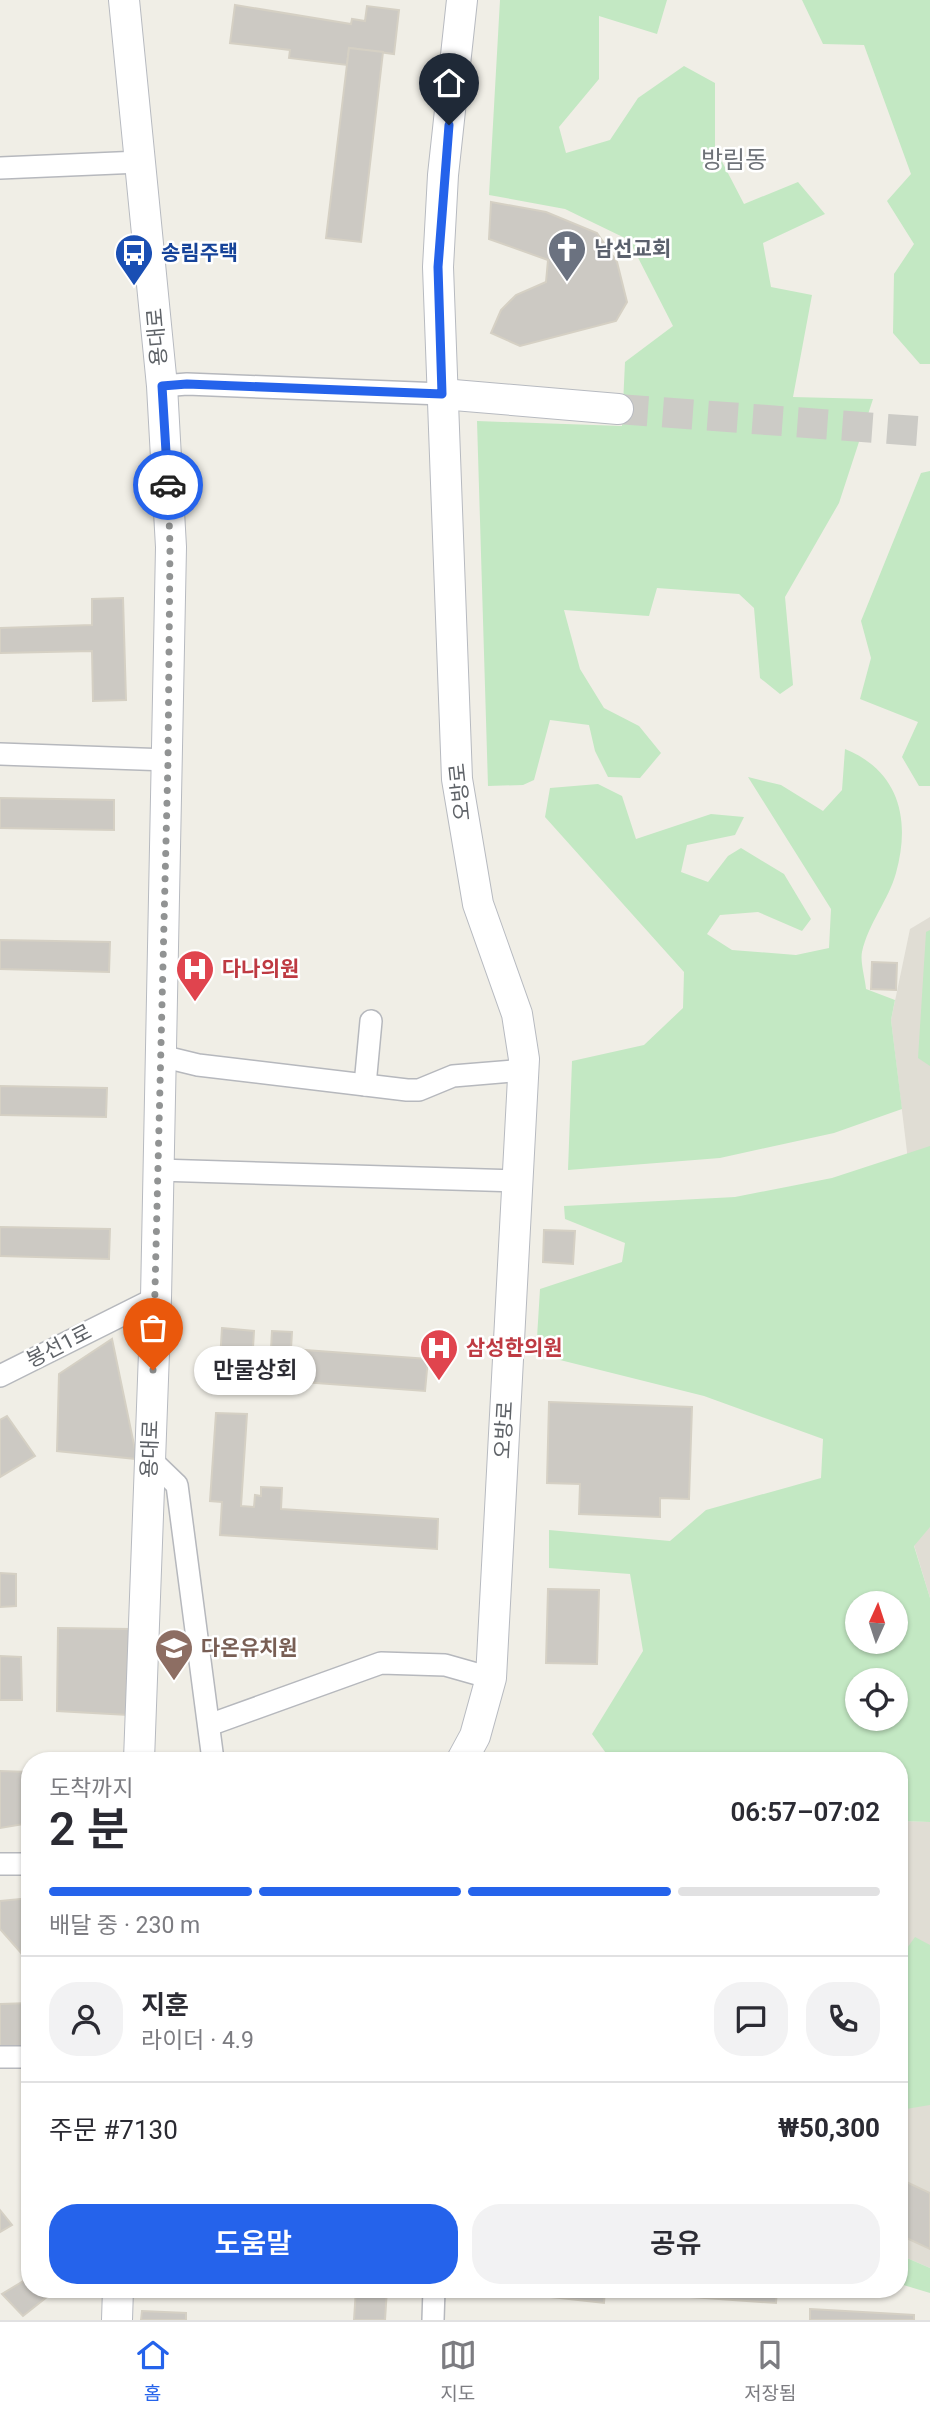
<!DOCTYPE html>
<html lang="ko">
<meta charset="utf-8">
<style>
:root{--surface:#fff;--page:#f2f2f3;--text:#2b2b33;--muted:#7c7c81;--line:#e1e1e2;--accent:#2563eb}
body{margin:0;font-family:Roboto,"Noto Sans KR",sans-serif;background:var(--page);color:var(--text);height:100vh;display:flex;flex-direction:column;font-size:26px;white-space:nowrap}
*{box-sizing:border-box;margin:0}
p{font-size:23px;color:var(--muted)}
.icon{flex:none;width:38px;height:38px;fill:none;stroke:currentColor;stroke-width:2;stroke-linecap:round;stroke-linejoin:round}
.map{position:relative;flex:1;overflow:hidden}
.sheet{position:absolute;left:21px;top:1752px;width:887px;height:546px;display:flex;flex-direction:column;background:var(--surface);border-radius:28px;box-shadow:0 2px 5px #0004}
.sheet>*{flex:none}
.needle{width:46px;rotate:3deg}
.fabs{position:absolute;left:845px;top:1591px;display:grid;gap:14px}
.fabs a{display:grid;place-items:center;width:63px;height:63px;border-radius:50%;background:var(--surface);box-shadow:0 2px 5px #0004;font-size:35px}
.pin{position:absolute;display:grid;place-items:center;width:60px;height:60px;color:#fff;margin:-72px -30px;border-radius:50% 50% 50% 0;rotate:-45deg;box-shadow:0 0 7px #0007}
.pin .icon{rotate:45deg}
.courier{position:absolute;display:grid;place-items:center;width:70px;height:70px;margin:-35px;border:5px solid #2563eb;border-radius:50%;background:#fff;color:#222;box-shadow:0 2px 9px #0007}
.bubble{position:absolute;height:49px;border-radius:24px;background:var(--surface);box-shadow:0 2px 5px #0004;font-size:23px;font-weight:600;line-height:49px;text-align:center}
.headline em{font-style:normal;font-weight:600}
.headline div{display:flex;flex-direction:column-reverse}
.headline{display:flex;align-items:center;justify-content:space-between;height:119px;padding:0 28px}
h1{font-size:46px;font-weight:600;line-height:52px}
.bar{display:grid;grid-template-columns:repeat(4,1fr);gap:10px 7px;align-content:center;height:84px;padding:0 28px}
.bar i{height:9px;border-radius:5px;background:var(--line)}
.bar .selected{background:var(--accent)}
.bar p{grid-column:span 4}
.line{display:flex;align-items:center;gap:18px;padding:0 28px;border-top:2px solid var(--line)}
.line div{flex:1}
.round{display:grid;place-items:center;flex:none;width:74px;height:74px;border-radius:28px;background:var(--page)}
.action{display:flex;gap:14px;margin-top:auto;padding:14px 28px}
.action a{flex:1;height:80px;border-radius:28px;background:var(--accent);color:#fff;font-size:28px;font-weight:600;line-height:80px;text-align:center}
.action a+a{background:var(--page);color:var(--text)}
.menu{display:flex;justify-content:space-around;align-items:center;height:98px;border-top:2px solid var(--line);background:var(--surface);font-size:19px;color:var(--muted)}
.menu a{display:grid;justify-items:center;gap:4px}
.menu .selected{color:var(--accent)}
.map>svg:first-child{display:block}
</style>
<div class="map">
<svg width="930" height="2320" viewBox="0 0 930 2320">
<rect width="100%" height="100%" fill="#f0eee6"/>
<g fill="#e0ddd4">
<polygon points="930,917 930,1598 914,1545 907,1152 891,1020 910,929"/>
<polygon points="900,1821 930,1822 930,2268 900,2255"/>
</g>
<g fill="#c3e8c3" fill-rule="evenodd">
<polygon points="500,0 667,0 657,34 599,16 599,79 559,127 566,153 610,140 638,98 684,66 715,83 715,148 744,204 798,182 825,214 763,243 771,287 812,295 793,397 873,399 839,503 785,597 793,685 780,694 760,678 754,608 739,594 657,588 649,616 564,610 580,669 604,708 639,726 661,753 640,778 608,777 595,751 589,725 550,720 534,780 523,785 488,786 477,421 622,426 625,362 673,326 629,240 565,209 489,195"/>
<polygon points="802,0 930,0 930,364 920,364 893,333 894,274 914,244 887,201 911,174 864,45 823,44"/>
<polygon points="930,471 930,786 919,786 902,757 918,722 860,699 871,658 861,621 921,473"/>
<path d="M845,749C899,771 911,819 896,873C889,899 868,924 862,952C860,962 865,978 866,989L895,1000L891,1020L902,1109L834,1133L720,1158L568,1170L572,1061L644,1045L683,1008L684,972L545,817L550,788L598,784L622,796L636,839L711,814L744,817L735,835L687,845L681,872L708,882L728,856L741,848L784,874L811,919L802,931L758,912L720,915L707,934L732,950L796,955L829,948L831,909L748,777L781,785L823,811L842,790Z"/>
<polygon points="930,930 930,1066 918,1058 926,932"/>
<path d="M930,1146V1527L914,1546L930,1598V1822L900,1821V1760H611L592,1734L643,1651L630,1574L549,1568V1530L670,1541L706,1510L821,1478L823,1439L704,1396L536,1354L540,1289L622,1262L625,1243L565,1219L564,1206L735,1197L832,1178ZM858,1603H896V1642H858ZM858,1680H896V1718H858Z"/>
<polygon points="915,1937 930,1945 930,2105 900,2110 900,1958"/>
<polygon points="900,2255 930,2268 930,2293 900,2284"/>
</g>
<g fill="#ccc9c3" stroke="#d5d0c4" stroke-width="2">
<polygon points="235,5 351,24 352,19 365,21 367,6 399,10 394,54 349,48 347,65 289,58 290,50 230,43"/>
<polygon points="349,48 383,52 361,242 326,238"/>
<polygon points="491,202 546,212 597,233 617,262 627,302 616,321 520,346 491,333 501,310 516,295 546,282 548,260 489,239"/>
<polygon points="123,598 126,700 93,701 92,651 0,653 0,628 92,625 92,599"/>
<polygon points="0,798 114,800 114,830 0,828"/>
<polygon points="0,940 110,942 109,972 0,969"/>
<polygon points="872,962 897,963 896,990 871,989"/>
<polygon points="0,1086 107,1088 106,1117 0,1115"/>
<polygon points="0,1227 110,1229 109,1259 0,1256"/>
<polygon points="544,1230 575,1231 573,1264 543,1262"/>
<polygon points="222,1328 254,1331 253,1348 271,1349 272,1331 292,1332 291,1349 428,1359 425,1391 219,1376"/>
<polygon points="112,1339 137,1459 57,1451 59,1374"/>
<polygon points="549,1402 692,1407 689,1499 660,1498 660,1517 579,1514 580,1484 547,1483"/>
<polygon points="216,1413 247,1414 241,1506 254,1507 255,1495 261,1496 261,1487 282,1488 281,1509 438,1519 437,1549 220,1535 222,1502 210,1501"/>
<polygon points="7,1416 35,1456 0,1477 0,1420"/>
<polygon points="0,1573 16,1574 16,1606 0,1607"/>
<polygon points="548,1589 599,1590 597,1664 546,1663"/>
<polygon points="58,1628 131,1629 128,1715 57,1711"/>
<polygon points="0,1656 21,1657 22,1700 0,1700"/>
<polygon points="0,1771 30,1772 30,1823 0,1828"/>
<polygon points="30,1898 30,1963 0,1929 0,1901"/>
<polygon points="30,2003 30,2049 0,2050 0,2004"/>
<polygon points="900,2179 930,2193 930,2249 900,2235"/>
<polygon points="0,2210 12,2225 0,2232"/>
<polygon points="30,2277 30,2289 57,2289 23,2316 2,2294"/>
<polygon points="191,2289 220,2289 219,2296 191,2295"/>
<polygon points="356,2289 387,2289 385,2320 354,2320"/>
<polygon points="479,2289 605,2289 604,2303"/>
<polygon points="651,2289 777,2289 776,2303 650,2294"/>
<polygon points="810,2309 914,2315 914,2320 810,2320"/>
<polygon points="142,2311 186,2313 186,2320 141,2320"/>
</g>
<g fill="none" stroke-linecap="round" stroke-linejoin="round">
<polyline stroke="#cccbc6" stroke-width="30" stroke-dasharray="30 15" stroke-linecap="butt" points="618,409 930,432"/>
<defs>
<g id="street">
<polyline points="0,168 140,162"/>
<polyline points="162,386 187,384 442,394"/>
<polyline points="0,754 168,760"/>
<polyline points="161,1056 198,1065 407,1090 419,1090 453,1076 524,1070"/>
<polyline points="365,1085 371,1021"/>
<polyline points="158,1170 519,1181"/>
<polyline points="0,1376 156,1298"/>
<polyline points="150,1459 177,1485 213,1760"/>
<polyline points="209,1725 381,1663 445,1665 491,1678"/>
<polyline points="0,1864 30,1864"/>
<polyline points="0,2057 30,2057"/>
<polyline points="433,2320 434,2289"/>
</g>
<g id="secondary">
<polyline points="124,0 162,386 171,547 156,1298 139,1760"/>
<polyline points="442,394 618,409"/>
<polyline points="462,1760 475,1736 491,1678 524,1059 517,1014 478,904 457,779 438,267 443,175 462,0"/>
<polyline points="117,2320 118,2289"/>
</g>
</defs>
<use href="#street" stroke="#b6b8bd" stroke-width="24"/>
<use href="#secondary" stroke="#b7bac0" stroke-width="32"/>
<use href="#street" stroke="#fff" stroke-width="21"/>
<use href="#secondary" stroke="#fff" stroke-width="30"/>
</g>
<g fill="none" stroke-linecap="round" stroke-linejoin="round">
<polyline stroke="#919393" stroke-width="7" stroke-dasharray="0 12.6" points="153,1370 168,760 170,547 168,485"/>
<polyline stroke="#2563eb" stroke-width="9" points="168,485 162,386 187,384 442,394 438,267 449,125"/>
</g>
<defs>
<symbol id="church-pin" viewBox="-11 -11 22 30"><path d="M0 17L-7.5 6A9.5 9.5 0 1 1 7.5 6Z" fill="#6b7280" stroke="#fff"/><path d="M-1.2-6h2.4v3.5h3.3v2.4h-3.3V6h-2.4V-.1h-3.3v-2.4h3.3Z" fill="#fff"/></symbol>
<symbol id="bus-pin" viewBox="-11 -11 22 30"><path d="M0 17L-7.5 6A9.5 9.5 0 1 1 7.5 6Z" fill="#1a4fb4" stroke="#fff"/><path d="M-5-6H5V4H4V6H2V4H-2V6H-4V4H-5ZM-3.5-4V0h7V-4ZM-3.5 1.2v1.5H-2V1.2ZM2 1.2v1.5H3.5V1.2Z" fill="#fff"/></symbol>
<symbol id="hospital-pin" viewBox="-11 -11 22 30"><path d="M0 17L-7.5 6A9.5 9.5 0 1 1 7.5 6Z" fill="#e0444e" stroke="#fff"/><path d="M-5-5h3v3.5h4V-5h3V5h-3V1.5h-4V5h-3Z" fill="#fff"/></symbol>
<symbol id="school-pin" viewBox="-11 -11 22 30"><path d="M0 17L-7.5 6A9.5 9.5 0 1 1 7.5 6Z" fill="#8d6e63" stroke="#fff"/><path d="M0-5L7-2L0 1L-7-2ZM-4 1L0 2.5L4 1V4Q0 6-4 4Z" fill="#fff"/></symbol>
</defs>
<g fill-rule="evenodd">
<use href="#church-pin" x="545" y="227" width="44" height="60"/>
<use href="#bus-pin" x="112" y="231" width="44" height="60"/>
<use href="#hospital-pin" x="173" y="947" width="44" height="60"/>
<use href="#hospital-pin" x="417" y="1326" width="44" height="60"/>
<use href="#school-pin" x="152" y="1626" width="44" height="60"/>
</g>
<g text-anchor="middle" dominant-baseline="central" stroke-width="5" stroke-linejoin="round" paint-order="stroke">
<g font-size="21" font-weight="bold" fill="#5b616d" stroke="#fff" text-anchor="start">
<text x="594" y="249">남선교회</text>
</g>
<g font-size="21" font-weight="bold" fill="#164399" stroke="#fff" text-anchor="start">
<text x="161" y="253">송림주택</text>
</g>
<g font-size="21" fill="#5e6267" stroke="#fff">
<text transform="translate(157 337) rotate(-95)">용대로</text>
<text transform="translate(460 792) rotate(-96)">오방로</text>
<text transform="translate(59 1346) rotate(-27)">봉선1로</text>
<text transform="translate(504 1430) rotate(-87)">오방로</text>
<text transform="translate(150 1449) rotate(-88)">용대로</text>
</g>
<g font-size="21" font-weight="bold" fill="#be3a42" stroke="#fff" text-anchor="start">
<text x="222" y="969">다나의원</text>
<text x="466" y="1348">삼성한의원</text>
</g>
<g font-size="21" font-weight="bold" fill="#785e54" stroke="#fff" text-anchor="start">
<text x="201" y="1648">다온유치원</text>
</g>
<g font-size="24" fill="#6f7379" stroke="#fff">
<text x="734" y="160">방림동</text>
</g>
</g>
</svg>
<div class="fabs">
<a><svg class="needle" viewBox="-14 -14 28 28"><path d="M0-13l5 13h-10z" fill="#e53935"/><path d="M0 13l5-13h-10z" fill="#7c7c81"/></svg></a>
<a><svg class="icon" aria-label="locate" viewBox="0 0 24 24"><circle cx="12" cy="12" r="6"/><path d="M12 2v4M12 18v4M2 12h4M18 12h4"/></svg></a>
</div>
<div class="pin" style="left:153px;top:1370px;background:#ea580c"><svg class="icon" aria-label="bag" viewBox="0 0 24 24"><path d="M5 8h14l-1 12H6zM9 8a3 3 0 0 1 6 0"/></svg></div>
<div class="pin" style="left:449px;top:125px;background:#1f2937"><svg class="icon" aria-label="home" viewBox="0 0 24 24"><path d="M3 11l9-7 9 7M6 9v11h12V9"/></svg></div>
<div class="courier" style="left:168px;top:485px"><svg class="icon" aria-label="car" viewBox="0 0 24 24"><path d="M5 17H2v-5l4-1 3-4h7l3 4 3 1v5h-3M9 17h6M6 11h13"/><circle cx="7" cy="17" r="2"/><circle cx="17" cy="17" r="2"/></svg></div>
<div class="bubble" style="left:194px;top:1346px;width:122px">만물상회</div>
<section class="sheet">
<div class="headline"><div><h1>2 분</h1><p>도착까지</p></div><em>06:57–07:02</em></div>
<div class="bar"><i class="selected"></i><i class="selected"></i><i class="selected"></i><i></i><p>배달 중 · 230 m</p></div>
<div class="line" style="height:126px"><a class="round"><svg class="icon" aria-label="person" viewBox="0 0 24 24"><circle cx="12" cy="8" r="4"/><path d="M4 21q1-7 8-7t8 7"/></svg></a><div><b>지훈</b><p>라이더 · 4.9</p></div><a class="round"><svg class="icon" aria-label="chat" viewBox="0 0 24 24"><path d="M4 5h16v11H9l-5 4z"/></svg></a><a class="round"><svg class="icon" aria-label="phone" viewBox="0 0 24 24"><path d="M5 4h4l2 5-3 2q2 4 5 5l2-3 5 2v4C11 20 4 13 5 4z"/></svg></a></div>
<div class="line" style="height:91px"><div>주문 #7130</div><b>₩50,300</b></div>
<div class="action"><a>도움말</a><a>공유</a></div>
</section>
</div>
<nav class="menu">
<a class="selected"><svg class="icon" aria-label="home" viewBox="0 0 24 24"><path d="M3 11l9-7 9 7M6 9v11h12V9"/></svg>홈</a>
<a><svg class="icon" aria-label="map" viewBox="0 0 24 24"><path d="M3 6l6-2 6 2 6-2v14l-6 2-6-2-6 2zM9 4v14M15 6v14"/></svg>지도</a>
<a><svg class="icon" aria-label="saved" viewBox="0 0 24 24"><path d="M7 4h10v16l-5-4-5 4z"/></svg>저장됨</a>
</nav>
